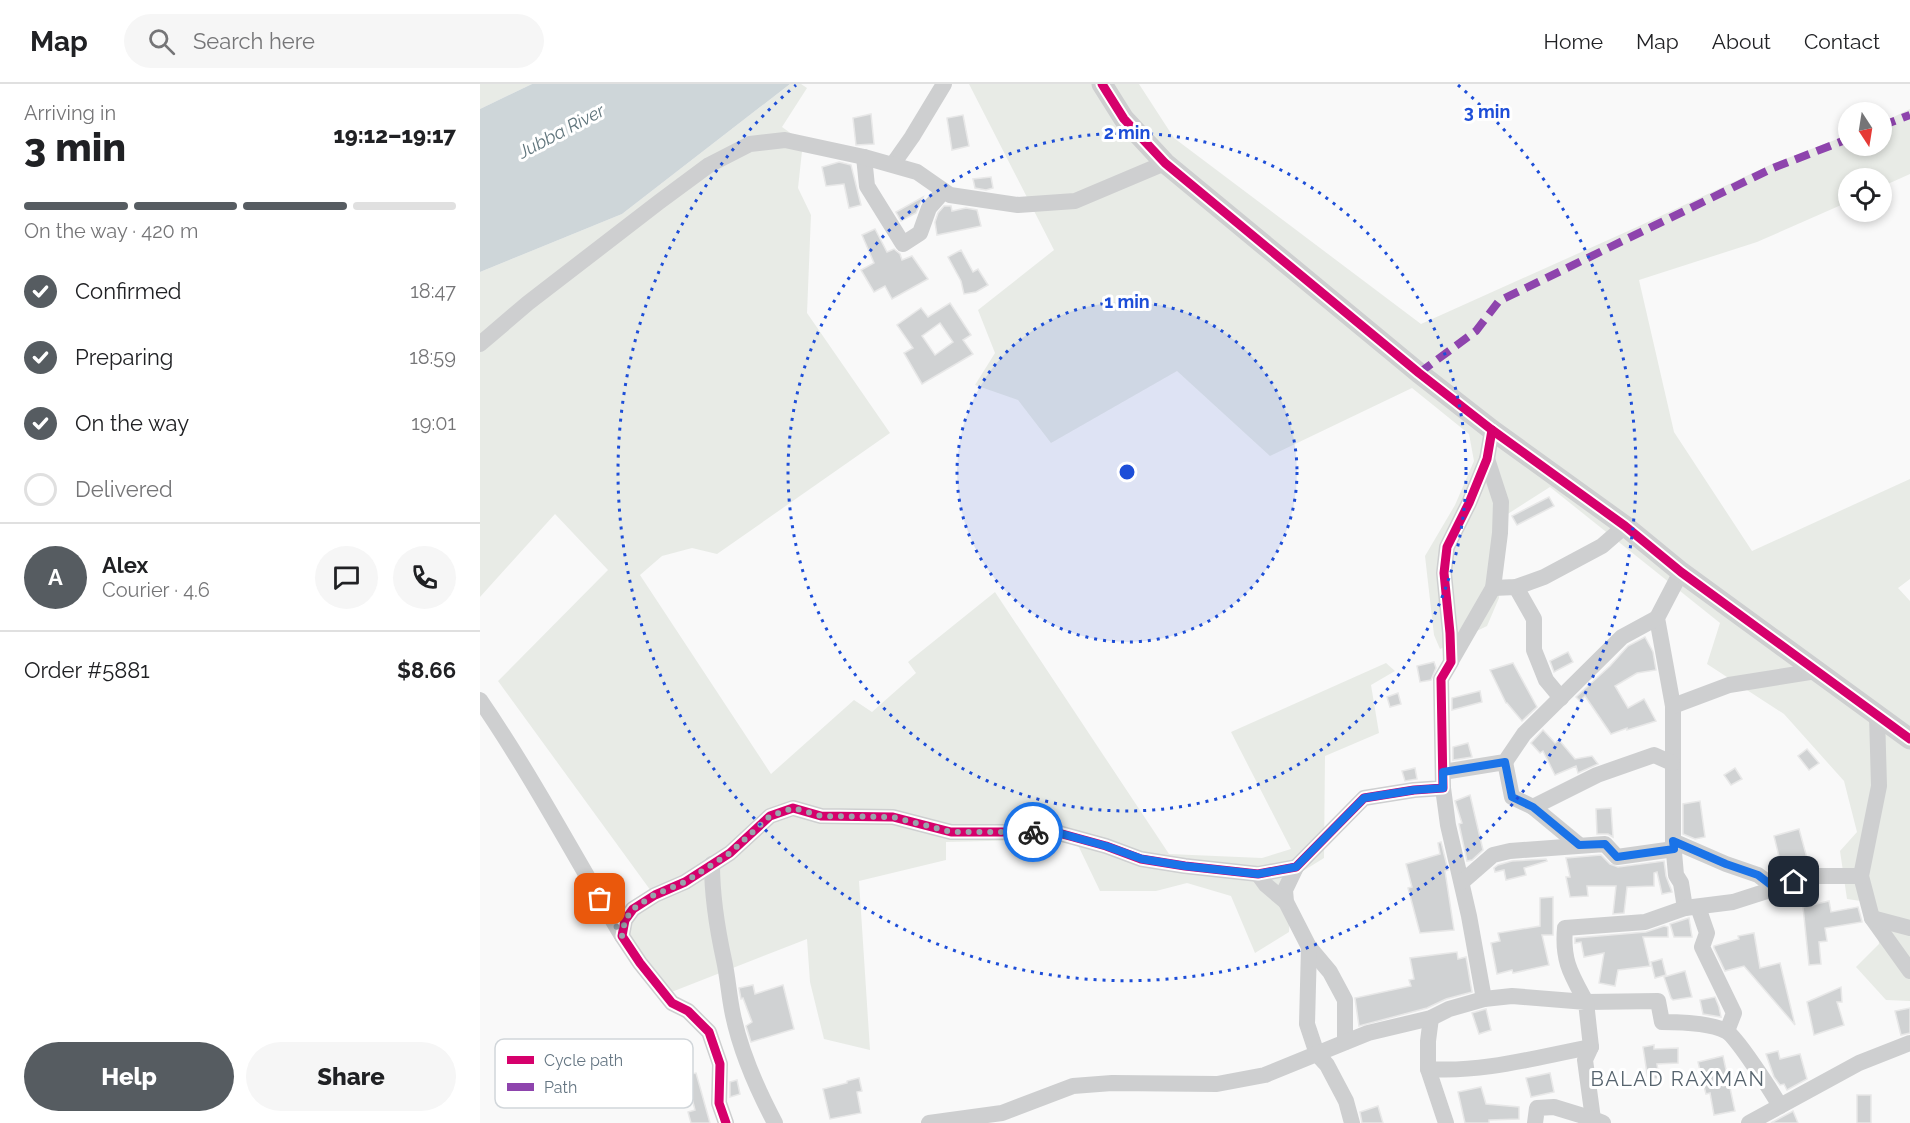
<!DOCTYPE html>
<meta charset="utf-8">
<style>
:root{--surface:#fff;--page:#f6f6f6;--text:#202124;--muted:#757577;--line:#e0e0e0;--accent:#565c61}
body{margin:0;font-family:Raleway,sans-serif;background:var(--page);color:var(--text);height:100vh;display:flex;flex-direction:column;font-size:22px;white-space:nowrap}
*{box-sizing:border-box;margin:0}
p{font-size:20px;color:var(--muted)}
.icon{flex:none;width:33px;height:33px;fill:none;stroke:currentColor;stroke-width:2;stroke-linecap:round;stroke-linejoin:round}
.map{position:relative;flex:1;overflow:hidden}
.sheet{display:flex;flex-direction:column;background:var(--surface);width:480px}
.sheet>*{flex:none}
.needle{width:39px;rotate:168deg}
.tools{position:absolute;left:1358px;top:18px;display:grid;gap:12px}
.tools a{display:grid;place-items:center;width:54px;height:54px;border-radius:50%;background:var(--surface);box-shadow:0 3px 9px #0003;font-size:30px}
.pin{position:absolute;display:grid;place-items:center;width:51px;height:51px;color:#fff;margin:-26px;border-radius:12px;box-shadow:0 3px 9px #0006}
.courier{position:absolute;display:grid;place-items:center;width:60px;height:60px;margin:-30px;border:4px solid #1a73e8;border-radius:50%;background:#fff;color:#222;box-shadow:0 2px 8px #0007}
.headline em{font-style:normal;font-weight:800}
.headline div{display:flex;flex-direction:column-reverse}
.headline{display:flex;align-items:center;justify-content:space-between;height:102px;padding:0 24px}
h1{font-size:39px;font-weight:800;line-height:45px}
.bar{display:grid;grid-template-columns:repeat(4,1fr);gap:9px 6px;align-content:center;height:72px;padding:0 24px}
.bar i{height:8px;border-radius:4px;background:var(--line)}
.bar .on{background:var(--accent)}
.bar p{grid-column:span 4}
.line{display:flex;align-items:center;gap:15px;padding:0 24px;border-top:2px solid var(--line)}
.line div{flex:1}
.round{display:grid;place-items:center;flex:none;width:63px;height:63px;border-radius:32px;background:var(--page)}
ol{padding:0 24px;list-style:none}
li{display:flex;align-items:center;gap:18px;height:66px}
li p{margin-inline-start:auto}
li .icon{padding:6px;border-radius:50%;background:var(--accent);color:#fff;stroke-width:4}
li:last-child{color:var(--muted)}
li i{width:33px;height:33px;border:3px solid var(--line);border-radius:50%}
.primary-button{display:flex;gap:12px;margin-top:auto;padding:12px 24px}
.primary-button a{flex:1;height:69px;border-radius:36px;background:var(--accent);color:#fff;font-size:24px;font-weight:800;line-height:69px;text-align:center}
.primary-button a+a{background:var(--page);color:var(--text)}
header{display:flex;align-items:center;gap:36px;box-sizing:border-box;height:84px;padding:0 30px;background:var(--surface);border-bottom:2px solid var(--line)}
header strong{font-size:28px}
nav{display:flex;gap:33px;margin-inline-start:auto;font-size:21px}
.search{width:420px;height:54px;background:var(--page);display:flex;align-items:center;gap:15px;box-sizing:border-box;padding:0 21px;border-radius:33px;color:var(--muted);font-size:22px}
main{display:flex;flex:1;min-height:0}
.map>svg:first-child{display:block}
</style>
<header>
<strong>Map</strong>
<div class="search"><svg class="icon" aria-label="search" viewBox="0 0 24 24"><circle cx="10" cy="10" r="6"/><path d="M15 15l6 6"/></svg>Search here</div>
<nav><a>Home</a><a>Map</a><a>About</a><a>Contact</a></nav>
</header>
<main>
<section class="sheet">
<div class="headline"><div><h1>3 min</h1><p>Arriving in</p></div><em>19:12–19:17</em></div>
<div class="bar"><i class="on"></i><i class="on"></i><i class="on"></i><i></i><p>On the way · 420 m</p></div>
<ol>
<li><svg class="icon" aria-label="check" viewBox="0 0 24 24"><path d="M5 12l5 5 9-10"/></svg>Confirmed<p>18:47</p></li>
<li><svg class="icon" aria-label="check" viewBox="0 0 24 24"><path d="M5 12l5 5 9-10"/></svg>Preparing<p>18:59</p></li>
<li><svg class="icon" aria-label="check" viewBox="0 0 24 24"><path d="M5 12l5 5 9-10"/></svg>On the way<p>19:01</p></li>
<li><i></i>Delivered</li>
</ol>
<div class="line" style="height:108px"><b class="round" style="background:var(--accent);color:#fff">A</b><div><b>Alex</b><p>Courier · 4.6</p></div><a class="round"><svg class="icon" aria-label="chat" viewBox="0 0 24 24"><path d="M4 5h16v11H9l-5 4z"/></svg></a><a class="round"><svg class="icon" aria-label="phone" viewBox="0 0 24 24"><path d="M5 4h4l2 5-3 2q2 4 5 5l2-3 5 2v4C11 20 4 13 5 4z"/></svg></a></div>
<div class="line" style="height:78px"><div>Order #5881</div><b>$8.66</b></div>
<div class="primary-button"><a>Help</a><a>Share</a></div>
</section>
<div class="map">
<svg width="1430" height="1039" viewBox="0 0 1430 1039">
<rect width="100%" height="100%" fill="#f9f9f9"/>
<g fill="#e8ebe6">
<polygon points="0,0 52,0 0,25"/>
<polygon points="310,0 321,0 327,4 302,43 323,58 318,104 331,131 327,229 410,349 237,470 212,464 182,472 160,491 291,690 374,616 392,628 436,589 428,578 515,508 689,770 782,774 811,765 751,648 906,579 915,587 891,601 899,649 845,672 844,774 823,787 811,807 809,848 775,869 751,812 707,799 676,807 620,807 595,755 466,758 466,776 379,797 390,966 344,955 330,898 327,855 189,909 135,833 171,807 18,597 128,486 75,430 0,513 0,188 142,130"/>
<polygon points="489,0 659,0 694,54 941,240 1157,143 1292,80 1368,51 1368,62 1401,62 1401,39 1430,25 1430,90 1401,103 1401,94 1368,94 1368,118 1277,158 1159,196 1194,348 1272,467 1430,395 1430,495 1418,504 1430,517 1430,917 1406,916 1376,883 1399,860 1395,819 1367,815 1360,767 1377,748 1364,697 1304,630 1227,580 1240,539 1070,403 1023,433 1019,514 1007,542 960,565 954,551 945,472 975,421 994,377 989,350 932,304 790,372 697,287 571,359 538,316 495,301 515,269 498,226 574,166"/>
</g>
<polygon fill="#ced6d9" points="52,0 310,0 142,130 0,188 0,25"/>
<g fill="#d0d2d3" stroke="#e8e8e8" stroke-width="1.5" fill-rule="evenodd">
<polygon points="391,30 394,60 376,61 373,34"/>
<polygon points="483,31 489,62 472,66 467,34"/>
<polygon points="359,78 371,81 381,121 369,124 364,100 346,102 342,83"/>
<polygon points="511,93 513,104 506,106 495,104 493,95"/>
<polygon points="443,113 436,129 421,137 416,128"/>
<polygon points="464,122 471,122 472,127 486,124 497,126 501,142 457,151 455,138 458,129"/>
<polygon points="395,145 407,168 414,165 420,170 422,176 432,172 448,195 412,215 405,202 394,208 381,186 394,179 382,151"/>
<polygon points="481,166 493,188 498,185 508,201 496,208 484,210 481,197 468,173"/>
<path d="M470,219L491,251L483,256L493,270L442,300L424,269L433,264L417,241L441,224L448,233ZM460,239L473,258L455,271L442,252Z"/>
<polygon points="1069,413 1074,422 1037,441 1032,432"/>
<polygon points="1165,553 1173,568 1176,586 1157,589 1135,602 1148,624 1164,615 1176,637 1147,646 1147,644 1131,650 1105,612 1100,617 1096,613 1130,582 1148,562"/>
<polygon points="1088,568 1093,578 1074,588 1070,577"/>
<polygon points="954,578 956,584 951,596 940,598 937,582"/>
<polygon points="1033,579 1057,623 1042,637 1027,619 1026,619 1010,586"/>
<polygon points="1000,607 1002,618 972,626 972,614"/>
<polygon points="918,609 921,620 910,623 907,613"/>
<polygon points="1063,646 1075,659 1079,656 1095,675 1112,672 1118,680 1098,689 1096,682 1075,691 1063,667 1060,669 1051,659"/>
<polygon points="988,659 992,673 973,676 973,663"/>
<polygon points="1327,665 1339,679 1329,686 1318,672"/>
<polygon points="935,684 937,695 925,697 922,687"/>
<polygon points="1255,684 1262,695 1251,701 1244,691"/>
<polygon points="990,711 1003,766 992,776 987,777 979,740 982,739 975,717"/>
<polygon points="1220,717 1225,753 1215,755 1203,750 1203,720"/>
<polygon points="1131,724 1133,753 1128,750 1117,750 1116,725"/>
<polygon points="1319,745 1327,774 1301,781 1294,752"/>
<polygon points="961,758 968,786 965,787 974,846 940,849 928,804 932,803 926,780 960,770 958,759"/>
<polygon points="1121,771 1130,780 1138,783 1184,777 1186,792 1192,808 1182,810 1177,788 1174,789 1174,802 1147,803 1144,829 1133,830 1136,802 1107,802 1108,812 1090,813 1086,793 1090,793 1086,774"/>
<polygon points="1066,775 1067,777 1044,784 1046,791 1026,796 1024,786 1015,788 1014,784 1018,781 1032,777"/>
<polygon points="1073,813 1073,851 1062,851 1069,881 1033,889 1032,886 1017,890 1011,859 1020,857 1018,849 1060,842 1060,814"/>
<polygon points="1349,817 1351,828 1378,823 1382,838 1345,844 1347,857 1339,858 1341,880 1329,881 1323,823"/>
<polygon points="1209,834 1212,853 1194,853 1190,840"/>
<polygon points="1184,842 1188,843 1188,853 1163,853 1170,882 1138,886 1135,902 1119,899 1124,869 1104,873 1101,858 1095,859 1095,854 1166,848"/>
<polygon points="1274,849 1280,884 1300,879 1315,941 1264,882 1245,887 1234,864 1234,862 1259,855 1258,852"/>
<polygon points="977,868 978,875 986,873 992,908 966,915 947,924 879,942 875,914 931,902 929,896 934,895 930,874"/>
<polygon points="1182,875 1186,891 1175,894 1171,878"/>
<polygon points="1205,887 1212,913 1193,916 1191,914 1184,893"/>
<polygon points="273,901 275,910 303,901 314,945 271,958 266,942 272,938 263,914 261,915 259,904"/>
<polygon points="1361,903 1362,918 1357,918 1364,941 1334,951 1327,918"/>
<polygon points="1235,913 1239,923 1241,933 1223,930 1220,916"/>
<polygon points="1430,924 1430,949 1421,951 1415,927"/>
<polygon points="1006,925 1011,946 999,950 992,929"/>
<polygon points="1174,961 1174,965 1198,964 1198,979 1177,980 1179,994 1168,996 1163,963"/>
<polygon points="1298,967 1300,975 1320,970 1327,995 1307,1006 1304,1000 1300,1001 1294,993 1286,970"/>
<polygon points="1243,972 1255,1027 1234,1031 1230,1009 1226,1010 1218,978"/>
<polygon points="216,989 230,1039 211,1039 208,1028 215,1026 206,991"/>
<polygon points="1070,989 1074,1008 1051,1013 1046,994"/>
<polygon points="379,994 382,1007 377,1008 381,1029 350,1035 343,1005 367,999 367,997"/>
<polygon points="257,996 260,1010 250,1013 250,998"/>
<polygon points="1001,1003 1006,1020 1039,1023 1039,1035 1009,1036 1009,1039 985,1039 978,1008"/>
<rect x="1377" y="1011" width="14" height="28"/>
<polygon points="898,1022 903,1039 882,1039 880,1028"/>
<polygon points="1313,1027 1318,1039 1291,1039"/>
</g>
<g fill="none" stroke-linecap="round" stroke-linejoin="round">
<g stroke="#cecfd0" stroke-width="16">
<polyline points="384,73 387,102 423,160 440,149 449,124 464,107"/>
<polyline points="413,80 432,53 464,0"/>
<polyline points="0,260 48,219 179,118 229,81 270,60 305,56 384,73 437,88 470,111 538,121 595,117 685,79"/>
<polyline points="1201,488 1177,534 1193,622 1193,757 1196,791 1201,799 1205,824"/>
<polyline points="1036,503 1054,535 1054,566 1066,596 1081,614"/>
<polyline points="1013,504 1036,503 1064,493 1122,462 1145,442"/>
<polyline points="971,577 1013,504 1020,449 1021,418 1007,375"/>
<path d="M0,616C52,692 95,773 142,852"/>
<polyline points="1193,622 1249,601 1336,587"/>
<polyline points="1397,631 1399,702 1381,792 1392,834 1430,887"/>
<polyline points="1025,678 1032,713 1053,723 1117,691 1174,671 1192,679"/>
<polyline points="963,688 1025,678 1044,650 1142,553 1177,534"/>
<polyline points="963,704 968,741 989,832 1004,915"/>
<polyline points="1053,723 1099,761"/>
<polyline points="1193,757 1246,780 1278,791 1295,804"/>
<path d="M232,780C232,814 237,844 244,876C248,894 249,913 253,931C261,969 277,1005 295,1039"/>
<polyline points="816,783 805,806 806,818 829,863 850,888 865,916 865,958"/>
<polyline points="778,790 786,801 806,818"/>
<polyline points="982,798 1013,771 1030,767 1125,760 1137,773 1194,765"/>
<polyline points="1218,823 1227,849 1222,863 1254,929 1247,947"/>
<polyline points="1392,834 1430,844"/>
<polyline points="829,863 827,940 837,970 847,981 866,1017 872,1039"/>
<polyline points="951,934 948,957 948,985 966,1039"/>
<path d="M948,985C1003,989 1057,973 1111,963"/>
<path d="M1300,1022C1292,1008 1256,952 1246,947C1230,939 1199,938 1182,938L1178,917L1106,918C1091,890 1082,877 1085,844L1165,838L1205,824L1253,818L1334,792H1381"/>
<polyline points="246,1039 239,1019 240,980 229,948 208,927 192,919 160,879 142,852 145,836 153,825 175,811 205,798 250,769 290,732 313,724 341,732 413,733 471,748 575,748 626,762 661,775 705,782 778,790 816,783 884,714 934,706 963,704 961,595 971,578 970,549 964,489 967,463 989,419 1007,375 1012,346"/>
<polyline points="449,1039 522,1029 593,1002 632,999 737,1000 785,991 888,949 951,934 969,925 1004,915 1032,912 1106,918 1111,963 1105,976 1113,1035 1123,1039"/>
<polyline points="1055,1039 1057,1024 1074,1023 1113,1035"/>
<polyline points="1269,1039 1379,979 1430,959"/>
</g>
<polyline stroke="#cecfd0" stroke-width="21" points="622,0 644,35 685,79 939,289 1012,346 1145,442 1201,488 1430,655"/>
<g stroke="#8e44ad" stroke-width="8" stroke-dasharray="15 8" stroke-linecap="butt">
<polyline points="1401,42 1430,31"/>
<polyline points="939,289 996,247 1019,217 1293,84 1368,55"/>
</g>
<defs>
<g id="cycleway">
<polyline points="622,0 644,35 685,79 939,289 1012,346 1145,442 1201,488 1430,655"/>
<polyline points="246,1039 239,1019 240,980 229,948 208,927 192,919 160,879 142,852 145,836 153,825 175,811 205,798 250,769 290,732 313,724 341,732 413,733 471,748 575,748 626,762 661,775 705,782 778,790 816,783 884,714 934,706 963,704 961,595 971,578 970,549 964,489 967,463 989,419 1007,375 1012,346"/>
</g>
</defs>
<use href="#cycleway" stroke="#fff" stroke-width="13"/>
<use href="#cycleway" stroke="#d6006c" stroke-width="9"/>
</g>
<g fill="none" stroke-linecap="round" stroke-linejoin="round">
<polyline stroke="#99a4ac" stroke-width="6" stroke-dasharray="0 10.8" points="120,815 142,852 145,836 153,825 174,811 205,798 250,769 290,732 313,724 341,732 413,733 471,748 553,748"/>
<polyline stroke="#1a73e8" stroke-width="8" points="553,748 575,748 626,762 662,775 705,782 778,790 816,783 884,714 934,706 963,704 963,688 1025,678 1032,713 1053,723 1099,761 1125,760 1137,773 1194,765 1193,757 1246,780 1278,791 1295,804 1314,798"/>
</g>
<circle cx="647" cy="388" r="170" fill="#1d4ed8" fill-opacity=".12"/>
<g fill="none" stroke="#1d4ed8" stroke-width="3" stroke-dasharray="3 6">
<circle cx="647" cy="388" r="170"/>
<circle cx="647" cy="388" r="339"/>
<path d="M978 1A509 509 0 1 1 316 1"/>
</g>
<g text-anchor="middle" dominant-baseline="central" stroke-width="6" stroke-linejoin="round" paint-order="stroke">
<g font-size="18" font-style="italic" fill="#60757c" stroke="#fff">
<text transform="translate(81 47) rotate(-28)">Jubba River</text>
</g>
<g font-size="20" letter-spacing="1.5" fill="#57646e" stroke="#fff">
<text x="1198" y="995">BALAD RAXMAN</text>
</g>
</g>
<rect x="15" y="955" width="198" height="69" rx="9" fill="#fff" stroke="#d1d6da" stroke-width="1.5"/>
<rect x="27" y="972" width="27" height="8" fill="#d6006c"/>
<rect x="27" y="999" width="27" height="8" fill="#8e44ad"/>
<g font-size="16" fill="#657683">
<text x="64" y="982">Cycle path</text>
<text x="64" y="1009">Path</text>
</g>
<circle cx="647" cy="388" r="9" fill="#1d4ed8" stroke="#fff" stroke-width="3"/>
<g font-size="18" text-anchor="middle" font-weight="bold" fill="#1d4ed8" stroke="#fff" stroke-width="6" stroke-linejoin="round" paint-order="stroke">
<text x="1007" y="34">3 min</text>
<text x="647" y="55">2 min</text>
<text x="647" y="224">1 min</text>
</g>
</svg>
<div class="tools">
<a><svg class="needle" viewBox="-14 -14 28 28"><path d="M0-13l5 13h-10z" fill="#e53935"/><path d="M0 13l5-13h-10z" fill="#757577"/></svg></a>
<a><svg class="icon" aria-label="locate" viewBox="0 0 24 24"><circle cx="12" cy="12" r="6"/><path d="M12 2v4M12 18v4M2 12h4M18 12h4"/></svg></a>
</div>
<div class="pin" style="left:120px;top:815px;background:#ea580c"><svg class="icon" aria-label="bag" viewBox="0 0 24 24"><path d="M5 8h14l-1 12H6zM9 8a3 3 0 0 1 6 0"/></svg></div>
<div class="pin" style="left:1314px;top:798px;background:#1f2937"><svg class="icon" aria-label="home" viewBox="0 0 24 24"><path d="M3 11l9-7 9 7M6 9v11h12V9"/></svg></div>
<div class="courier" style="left:553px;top:748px"><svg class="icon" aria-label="bike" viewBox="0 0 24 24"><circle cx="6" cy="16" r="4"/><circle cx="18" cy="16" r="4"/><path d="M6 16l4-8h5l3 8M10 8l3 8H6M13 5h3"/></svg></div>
</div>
</main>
